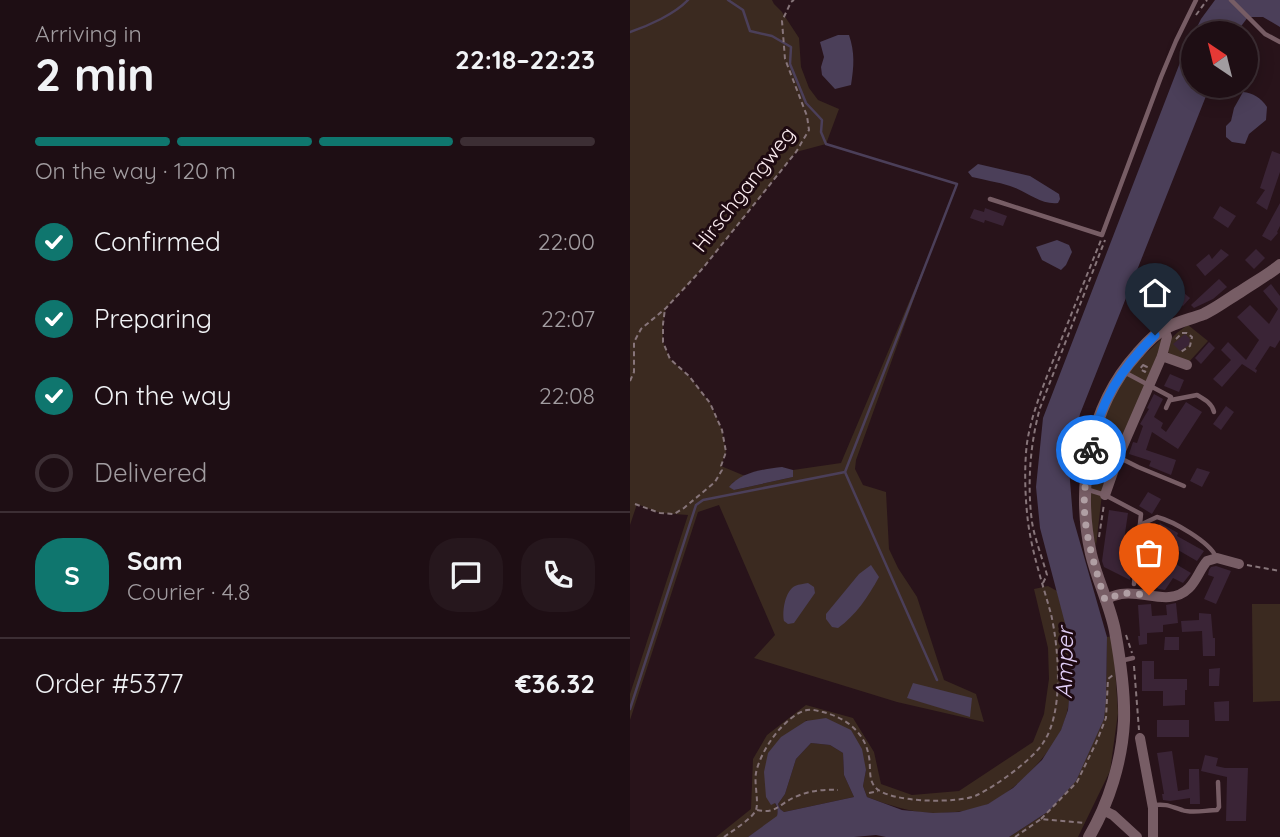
<!DOCTYPE html>
<meta charset="utf-8">
<style>
:root{--surface:#1e0e14;--page:#26171d;--text:#f1f3f6;--muted:#a19ca0;--line:#3c2e34;--accent:#0f766e}
body{margin:0;font-family:Quicksand,sans-serif;background:var(--page);color:var(--text);height:100vh;display:flex;flex-direction:column;font-size:26px;white-space:nowrap}
*{box-sizing:border-box;margin:0}
p{font-size:23px;color:var(--muted)}
.icon{flex:none;width:38px;height:38px;fill:none;stroke:currentColor;stroke-width:2;stroke-linecap:round;stroke-linejoin:round}
.map{position:relative;flex:1;overflow:hidden}
.details{display:flex;flex-direction:column;background:var(--surface);width:630px}
.details>*{flex:none}
.needle{width:46px;rotate:325deg}
.tools{position:absolute;left:551px;top:21px;display:grid;gap:14px}
.tools a{display:grid;place-items:center;width:77px;height:77px;border-radius:50%;background:var(--surface);box-shadow:0 4px 18px #0003,0 0 0 2px var(--line);font-size:35px}
.pin{position:absolute;display:grid;place-items:center;width:60px;height:60px;color:#fff;margin:-72px -30px;border-radius:50% 50% 50% 0;rotate:-45deg;box-shadow:0 0 7px #0007}
.pin .icon{rotate:45deg}
.courier{position:absolute;display:grid;place-items:center;width:70px;height:70px;margin:-35px;border:5px solid #1a73e8;border-radius:50%;background:#fff;color:#222;box-shadow:0 2px 9px #0007}
.summary em{font-style:normal;font-weight:700}
.summary div{display:flex;flex-direction:column-reverse}
.summary{display:flex;align-items:center;justify-content:space-between;height:119px;padding:0 35px}
h1{font-size:46px;font-weight:700;line-height:52px}
.bar{display:grid;grid-template-columns:repeat(4,1fr);gap:10px 7px;align-content:center;height:84px;padding:0 35px}
.bar i{height:9px;border-radius:5px;background:var(--line)}
.bar .current{background:var(--accent)}
.bar p{grid-column:span 4}
.line{display:flex;align-items:center;gap:18px;padding:0 35px;border-top:2px solid var(--line)}
.line div{flex:1}
.round{display:grid;place-items:center;flex:none;width:74px;height:74px;border-radius:28px;background:var(--page)}
ol{padding:0 35px;list-style:none}
li{display:flex;align-items:center;gap:21px;height:77px}
li p{margin-inline-start:auto}
li .icon{padding:7px;border-radius:50%;background:var(--accent);color:#fff;stroke-width:4}
li:last-child{color:var(--muted)}
li i{width:38px;height:38px;border:4px solid var(--line);border-radius:50%}
main{display:flex;flex:1;min-height:0}
.map>svg:first-child{display:block}
</style>
<main>
<section class="details">
<div class="summary"><div><h1>2 min</h1><p>Arriving in</p></div><em>22:18–22:23</em></div>
<div class="bar"><i class="current"></i><i class="current"></i><i class="current"></i><i></i><p>On the way · 120 m</p></div>
<ol>
<li><svg class="icon" aria-label="check" viewBox="0 0 24 24"><path d="M5 12l5 5 9-10"/></svg>Confirmed<p>22:00</p></li>
<li><svg class="icon" aria-label="check" viewBox="0 0 24 24"><path d="M5 12l5 5 9-10"/></svg>Preparing<p>22:07</p></li>
<li><svg class="icon" aria-label="check" viewBox="0 0 24 24"><path d="M5 12l5 5 9-10"/></svg>On the way<p>22:08</p></li>
<li><i></i>Delivered</li>
</ol>
<div class="line" style="height:126px"><b class="round" style="background:var(--accent);color:#fff">S</b><div><b>Sam</b><p>Courier · 4.8</p></div><a class="round"><svg class="icon" aria-label="chat" viewBox="0 0 24 24"><path d="M4 5h16v11H9l-5 4z"/></svg></a><a class="round"><svg class="icon" aria-label="phone" viewBox="0 0 24 24"><path d="M5 4h4l2 5-3 2q2 4 5 5l2-3 5 2v4C11 20 4 13 5 4z"/></svg></a></div>
<div class="line" style="height:91px"><div>Order #5377</div><b>€36.32</b></div>
</section>
<div class="map">
<svg width="650" height="837" viewBox="0 0 650 837">
<rect width="100%" height="100%" fill="#28131a"/>
<g fill="#3b2a20">
<polygon points="0,0 142,0 144,4 152,12 169,38 171,67 179,88 188,100 209,109 196,144 166,152 73,268 36,308 33,324 33,342 40,359 59,376 80,403 92,430 96,452 91,466 115,476 102,483 104,490 163,477 163,470 211,463 304,243 226,460 225,469 233,485 256,492 259,549 268,568 287,597 314,680 346,694 354,722 267,702 124,658 145,635 89,505 68,512 0,720 0,694 58,515 30,513 7,504 0,525"/>
<path d="M558,325L578,341L558,363C553,361 541,357 538,352C534,340 551,330 558,325Z"/>
<polygon points="531,339 532,343 472,494 466,546 459,519 459,490 466,446 475,413 496,373"/>
<path d="M418,586L427,591C431,609 442,636 442,653C443,678 441,705 432,728C420,755 385,791 358,804C342,811 322,813 305,813C281,813 259,805 237,797L233,786L236,770L176,720L145,803L148,811L147,817L118,837H86L121,809L123,759L137,735L176,705L223,718L244,752L251,784L282,795L329,791L403,742L414,714L419,679L418,648L404,589Z"/>
<polygon points="622,604 650,604 650,701 623,702"/>
<polygon points="483,636 488,713 480,771 448,837 379,837 419,811 476,700 477,637"/>
<polygon points="181,743 200,745 213,753 214,775 224,797 154,812 150,809 148,804 155,794 166,759"/>
</g>
<g fill="#4b3f59" fill-rule="evenodd">
<polygon points="585,0 650,0 650,27 633,17 618,17 606,33 564,33 571,19"/>
<path d="M208,35H219C225,53 224,66 221,85L205,89L192,75L191,67L194,57L190,42Z"/>
<path d="M563,35L564,86H580L450,414L439,468L443,518L477,637L476,700L474,719L446,781L419,811L379,837H256L246,835L224,837H118L147,816C148,812 148,807 145,803L141,805L136,797L134,772L138,753L151,737L176,721L196,718L221,730L232,749L236,770L233,786L237,797L272,810L303,813L329,812L358,804L383,788L412,760L431,730L438,710L441,679L442,650L410,528L406,487L413,418L551,60ZM181,743L200,745L213,753L214,775L224,797L154,812L150,809L148,804L155,794L166,759Z"/>
<path d="M613,92C623,93 631,98 637,107L636,120L619,134L615,144L602,142L596,137V126L601,121L604,108Z"/>
<path d="M348,164L400,176L429,194L430,199L428,203C410,205 397,191 380,186C368,182 354,180 342,177L338,172Z"/>
<polygon points="427,240 439,245 442,252 436,265 431,270 412,260 406,247"/>
<path d="M152,467L163,470V477L104,490L99,487C111,472 134,469 152,467Z"/>
<path d="M241,565L249,577C238,597 226,615 208,628L202,627L196,619V614L229,574Z"/>
<path d="M178,583L184,587L185,593L164,623L158,624L154,621C152,611 155,591 165,586C169,584 174,584 178,583Z"/>
<polygon points="283,683 342,698 340,717 277,698"/>
</g>
<g fill="none" stroke-linecap="round" stroke-linejoin="round">
<g stroke="#4b3f59" stroke-width="2.5">
<path d="M0,32C18,26 45,14 58,0"/>
<polyline points="215,472 307,680"/>
<polyline points="0,709 66,505 73,500 215,472 327,184 196,144 191,132 192,120 176,103 160,64 161,47 142,36 120,31 113,10 98,0"/>
</g>
</g>
<g fill="#3a2436">
<polygon points="642,151 650,154 650,172 637,210 626,203 635,190 630,188"/>
<polygon points="650,203 650,226 647,232 648,233 641,241 632,236"/>
<polygon points="590,206 606,216 598,228 583,218"/>
<polygon points="355,208 377,216 373,226 355,220 354,223 340,218 344,209 354,212"/>
<polygon points="591,249 599,255 575,276 566,265 579,254 582,259"/>
<polygon points="626,249 635,258 624,269 615,260"/>
<polygon points="589,279 597,287 583,299 564,308 561,305"/>
<polygon points="641,284 650,296 650,340 645,348 640,346 625,369 627,370 626,373 612,364 592,387 583,379 601,360 591,350 598,342 616,360 629,340 607,317 620,305 639,324 648,309 633,291"/>
<polygon points="547,287 560,298 553,306 539,295"/>
<polygon points="555,334 560,339 559,345 550,351 543,344"/>
<polygon points="579,342 585,348 571,364 565,358"/>
<polygon points="540,374 554,380 549,392 534,386"/>
<polygon points="524,394 533,399 524,417 533,423 531,428 536,432 556,402 572,412 548,449 522,432 516,450 546,460 541,475 519,466 521,461 499,454 503,442 507,443 513,426 510,424 519,409 517,408"/>
<polygon points="596,406 604,412 591,430 583,424"/>
<polygon points="567,468 580,472 572,487 560,481"/>
<polygon points="518,492 531,499 522,514 509,506"/>
<polygon points="479,510 498,513 492,554 502,559 500,580 474,567 472,561"/>
<polygon points="530,523 548,533 547,536 574,551 567,561 541,546 534,557 561,573 553,583 543,578 535,590 529,589 524,586 528,579 510,571 512,554"/>
<polygon points="586,566 601,571 586,604 574,599 584,577 578,575 579,570 581,567"/>
<polygon points="546,603 548,623 533,625 533,632 517,633 517,644 509,645 508,636 510,636 508,605 521,604 522,616 537,615 536,605"/>
<polygon points="569,613 581,614 583,638 585,638 585,656 573,656 572,631 552,632 551,621 569,620"/>
<polygon points="535,637 549,637 549,650 534,650"/>
<polygon points="512,661 524,661 524,679 557,679 557,690 555,690 555,705 533,706 533,691 512,691"/>
<polygon points="590,668 589,686 579,686 579,669"/>
<polygon points="599,701 599,721 585,721 584,702"/>
<rect x="527" y="720" width="32" height="17"/>
<polygon points="542,751 548,791 559,789 559,769 569,769 570,804 560,804 560,798 540,801 533,800 532,794 534,794 527,753"/>
<polygon points="575,755 588,758 586,766 595,768 618,768 616,821 596,821 597,777 571,771"/>
</g>
<g fill="none" stroke-linecap="round" stroke-linejoin="round">
<g stroke="#87757a" stroke-width="2" stroke-dasharray="5 3.5" stroke-linecap="butt">
<polyline points="566,15 577,0"/>
<polyline points="546,339 552,333 557,333 562,337 560,346 549,353"/>
<polygon points="513,365 517,367 515,372 510,369"/>
<polyline points="0,381 4,372 4,342 11,329 36,308 73,268 166,152 179,130 177,116 155,59 152,21 161,2 164,0"/>
<polyline points="5,504 30,513 44,514 54,508 85,482 92,470 91,466 96,452 92,430 80,403 59,376 40,359 33,342 33,324 35,309"/>
<polyline points="469,537 474,504"/>
<polyline points="617,565 650,571"/>
<path d="M413,583L417,575C412,557 405,540 402,522C397,485 400,444 410,408L475,240"/>
<polyline points="496,635 502,653"/>
<polyline points="504,666 509,730"/>
<polyline points="239,793 248,791"/>
<path d="M127,810C146,814 148,805 163,798C177,791 193,789 208,790"/>
<polyline points="411,819 447,782 466,743 476,718 478,679 483,675"/>
<path d="M94,837C102,831 122,819 126,810C129,801 124,784 126,773C130,751 155,715 177,710C183,709 188,711 193,712C216,718 235,732 239,757C241,767 238,779 245,787C258,803 330,804 347,795C366,786 402,760 413,743C434,713 429,649 421,614C413,585 402,553 398,522C395,497 394,468 397,443C402,411 415,382 426,353C441,315 456,277 471,240"/>
<polyline points="385,837 411,819 455,823"/>
</g>
<g stroke="#775d65" stroke-width="4.5">
<polyline points="601,0 635,34 650,42"/>
<polyline points="360,199 472,235 531,77 546,41 566,0"/>
<polyline points="496,373 541,397 536,408"/>
<path d="M541,400L567,395C574,399 582,403 584,412"/>
<polyline points="463,445 489,455 494,460 508,467 554,486"/>
<polyline points="459,490 475,495 511,514 504,584"/>
<path d="M510,525L527,517C543,521 580,542 586,557"/>
<polyline points="490,661 503,658"/>
<path d="M524,805C538,804 539,806 552,810C562,814 576,810 587,810L589,807L588,782"/>
</g>
<g stroke="#775d65" stroke-width="10">
<polyline points="532,356 557,365"/>
<polyline points="475,495 489,455 532,356 537,337 534,329"/>
<path d="M475,600C480,597 485,595 491,594C514,590 540,607 559,588C567,580 570,569 577,561L587,558L609,564"/>
<polyline points="510,738 523,808 523,837"/>
<polyline points="473,810 483,815 507,837"/>
</g>
<path stroke="#775d65" stroke-width="12" d="M459,837C479,803 492,761 494,721C495,692 490,659 485,631C480,605 467,580 461,554C446,486 459,407 507,354C515,345 523,335 534,329C546,322 561,319 574,314C587,308 598,299 610,292C623,283 638,275 650,265"/>
</g>
<g fill="none" stroke-linecap="round" stroke-linejoin="round">
<path stroke="#b09fa4" stroke-width="7" stroke-dasharray="0 12.6" d="M461,450C459,462 456,475 455,488C451,526 464,563 475,600L492,593L519,595"/>
<path stroke="#1a73e8" stroke-width="9" d="M461,450C469,402 491,369 525,335"/>
</g>
<g text-anchor="middle" dominant-baseline="central" stroke-width="6" stroke-linejoin="round" paint-order="stroke">
<g font-size="21" fill="#faebef" stroke="#1e0a11">
<text transform="translate(113 189) rotate(-52)">Hirschgangweg</text>
</g>
<g font-size="23" font-style="italic" fill="#e2cff8" stroke="#1e0a11">
<text transform="translate(434 663) rotate(-89)">Amper</text>
</g>
</g>
</svg>
<div class="tools">
<a><svg class="needle" viewBox="-14 -14 28 28"><path d="M0-13l5 13h-10z" fill="#e53935"/><path d="M0 13l5-13h-10z" fill="#a19ca0"/></svg></a>
</div>
<div class="pin" style="left:519px;top:595px;background:#ea580c"><svg class="icon" aria-label="bag" viewBox="0 0 24 24"><path d="M5 8h14l-1 12H6zM9 8a3 3 0 0 1 6 0"/></svg></div>
<div class="pin" style="left:525px;top:335px;background:#1f2937"><svg class="icon" aria-label="home" viewBox="0 0 24 24"><path d="M3 11l9-7 9 7M6 9v11h12V9"/></svg></div>
<div class="courier" style="left:461px;top:450px"><svg class="icon" aria-label="bike" viewBox="0 0 24 24"><circle cx="6" cy="16" r="4"/><circle cx="18" cy="16" r="4"/><path d="M6 16l4-8h5l3 8M10 8l3 8H6M13 5h3"/></svg></div>
</div>
</main>
